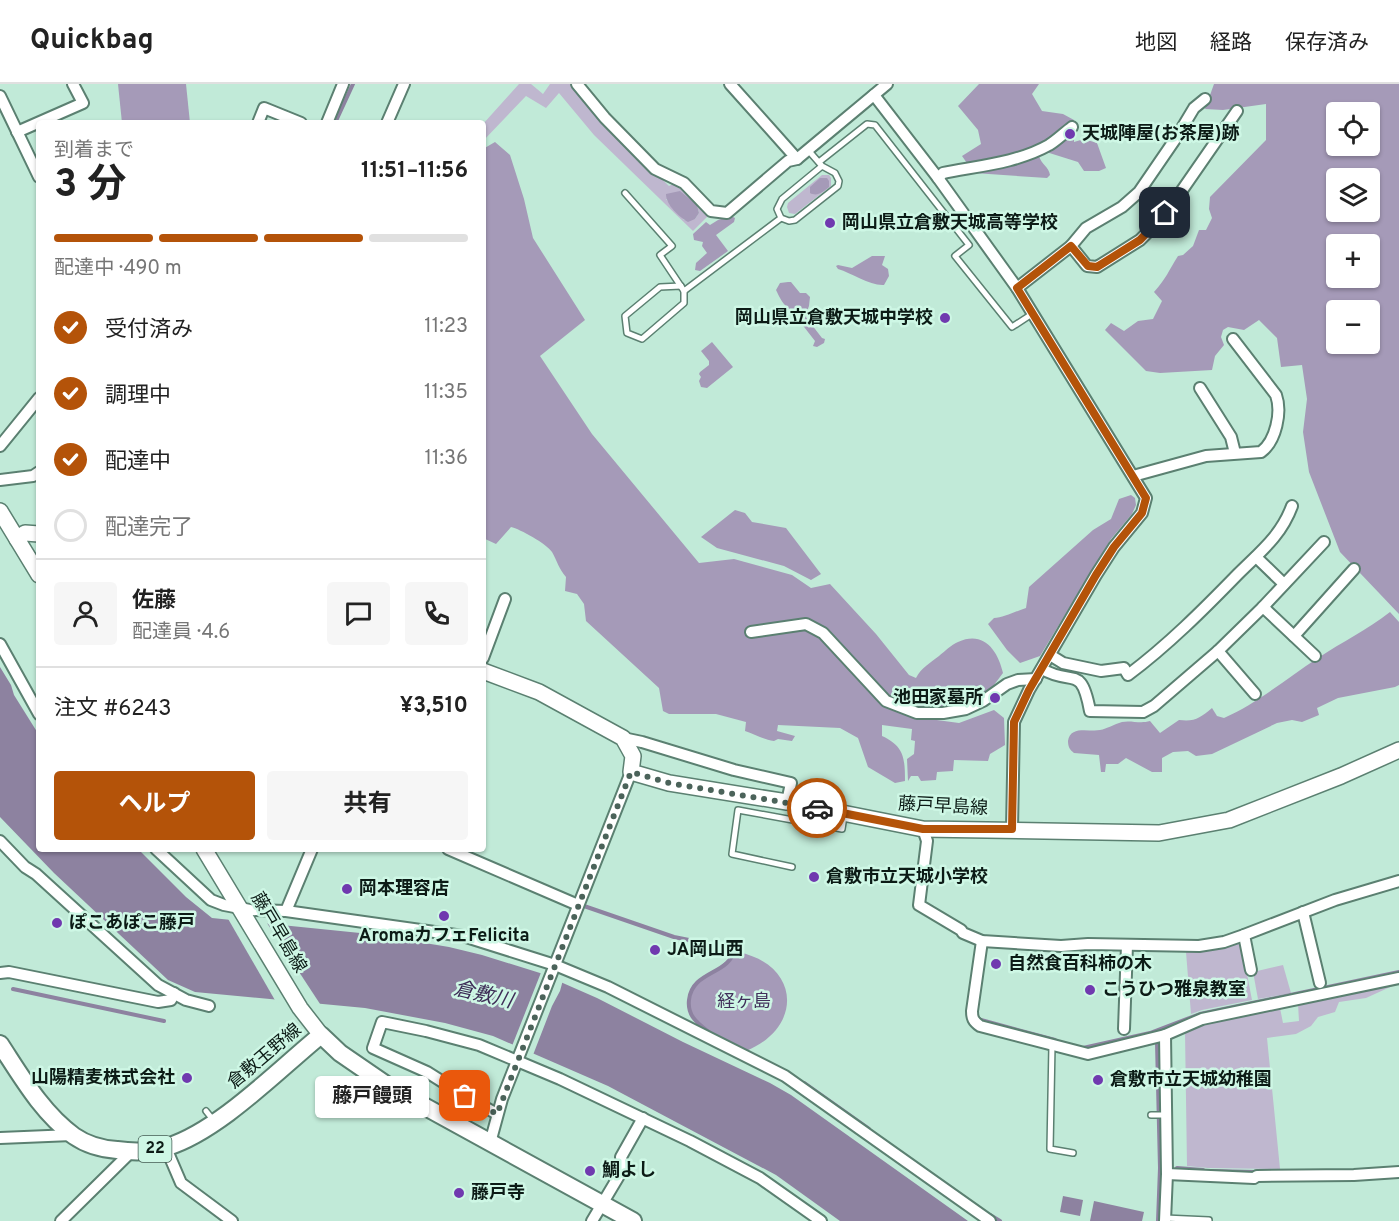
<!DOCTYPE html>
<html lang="ja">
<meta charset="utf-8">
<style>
:root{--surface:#fff;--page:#f6f6f6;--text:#222;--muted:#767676;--line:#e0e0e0;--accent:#b45309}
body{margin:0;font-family:Overpass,"Noto Sans JP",sans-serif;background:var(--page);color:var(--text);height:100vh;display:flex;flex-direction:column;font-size:22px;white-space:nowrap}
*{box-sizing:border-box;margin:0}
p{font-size:20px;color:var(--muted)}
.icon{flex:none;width:33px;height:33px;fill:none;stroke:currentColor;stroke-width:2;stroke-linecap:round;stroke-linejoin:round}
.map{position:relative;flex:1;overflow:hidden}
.drawer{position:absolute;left:36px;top:36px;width:450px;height:732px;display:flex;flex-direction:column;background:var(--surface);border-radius:6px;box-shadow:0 2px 4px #0004}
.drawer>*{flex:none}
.controls{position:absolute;left:1326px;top:18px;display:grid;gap:12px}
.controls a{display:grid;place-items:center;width:54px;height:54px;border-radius:6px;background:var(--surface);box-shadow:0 2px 4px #0004;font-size:30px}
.pin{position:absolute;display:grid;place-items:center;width:51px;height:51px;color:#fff;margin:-26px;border-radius:12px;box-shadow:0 3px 9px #0006}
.courier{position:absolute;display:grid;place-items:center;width:60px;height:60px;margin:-30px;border:4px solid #b45309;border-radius:50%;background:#fff;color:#222;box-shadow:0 2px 8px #0007}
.bubble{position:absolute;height:42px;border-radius:6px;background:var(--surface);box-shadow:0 2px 4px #0004;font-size:20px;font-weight:700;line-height:42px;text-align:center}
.overview em{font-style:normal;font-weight:700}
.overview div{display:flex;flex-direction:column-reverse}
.overview{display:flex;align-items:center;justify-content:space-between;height:102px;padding:0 18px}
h1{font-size:39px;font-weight:700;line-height:45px}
.bar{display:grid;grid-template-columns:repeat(4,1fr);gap:9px 6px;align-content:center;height:72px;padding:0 18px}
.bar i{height:8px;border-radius:4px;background:var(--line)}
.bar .active{background:var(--accent)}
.bar p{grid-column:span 4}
.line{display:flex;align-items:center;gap:15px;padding:0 18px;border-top:2px solid var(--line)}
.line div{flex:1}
.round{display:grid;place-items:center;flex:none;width:63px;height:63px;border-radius:6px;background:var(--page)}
ol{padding:0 18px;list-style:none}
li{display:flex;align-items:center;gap:18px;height:66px}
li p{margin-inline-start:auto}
li .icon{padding:6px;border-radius:50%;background:var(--accent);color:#fff;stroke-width:4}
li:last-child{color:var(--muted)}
li i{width:33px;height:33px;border:3px solid var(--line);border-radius:50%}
.primary-button{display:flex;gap:12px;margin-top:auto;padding:12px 18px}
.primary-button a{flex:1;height:69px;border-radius:6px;background:var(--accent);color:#fff;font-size:24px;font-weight:700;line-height:69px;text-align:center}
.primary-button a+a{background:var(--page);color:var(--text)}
header{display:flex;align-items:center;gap:36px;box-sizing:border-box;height:84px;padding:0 30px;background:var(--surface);border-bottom:2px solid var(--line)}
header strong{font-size:28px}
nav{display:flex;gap:33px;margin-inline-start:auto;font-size:21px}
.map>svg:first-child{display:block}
</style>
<header>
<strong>Quickbag</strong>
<nav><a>地図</a><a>経路</a><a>保存済み</a></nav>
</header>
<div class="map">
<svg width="1399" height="1137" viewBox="0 0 1399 1137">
<rect width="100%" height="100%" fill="#c1ead8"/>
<g fill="#bfb7cf" fill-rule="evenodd">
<path d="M519,0H531L543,10L550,0H570L589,24L669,102L673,100L683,106L710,130L693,147L594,51L559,9L546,24L526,12L483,57V40ZM666,115L697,121L699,129L695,135L684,136Z"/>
<polygon points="822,91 829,91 831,94 831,102 795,130 789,129 787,123 788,119"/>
<polygon points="1241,859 1252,916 1202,926 1191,930 1186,868 1223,864"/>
<polygon points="1283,881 1291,909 1258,915 1253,888"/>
<path d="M1399,899L1366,914L1339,918L1335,928L1318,933L1311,942L1296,950L1267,954L1280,1085L1208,1084L1187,1082L1185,948C1196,935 1261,927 1280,924L1283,939L1299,937L1298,920Z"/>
</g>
<g fill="#a59ab8" fill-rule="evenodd">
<polygon points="118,0 186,0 190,39 122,39"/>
<path d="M979,0H1039L1032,10L1042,27L1063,30L1074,36V58L1084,55L1097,59L1106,84L1099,87H1084L1078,78L1043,67L1039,72C1041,80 1049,83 1050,91L1047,94L974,89L962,72L981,60L978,46L958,22Z"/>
<path d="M1214,0H1399V530L1340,468L1309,388L1303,348L1307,315L1302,281L1281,283L1277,254L1259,236L1244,246L1228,243L1223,246L1221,253L1224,261L1215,272L1212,286L1160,289L1146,287L1105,246L1111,239L1124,247L1138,237L1153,235L1162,217L1154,208C1166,195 1169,186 1178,172L1183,171L1193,162L1199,146H1206L1212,134L1209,125L1210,113L1266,56V20L1223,26L1205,25ZM1336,28H1370V62H1336ZM1336,94H1370V128H1336ZM1336,160H1370V194H1336ZM1336,226H1370V260H1336Z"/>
<path d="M495,58L510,71L524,115L533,154L585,236L540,272L592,350L699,479L734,475L792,491L811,504L830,500L876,550L909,591L916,594C921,584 930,579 939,572C945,567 951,561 958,558C984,546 998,567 1003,589C997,597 990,607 982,613C974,621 958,622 948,625C877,641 860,559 809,535L822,553L857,593L886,621L922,634L959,639L994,626L1004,634L1005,661L990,670L988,677L954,676L953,687L937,688L936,696L921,697L918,692H911L908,697L907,675L914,670L915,657L911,656L912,645L882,641V652C904,662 905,674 905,697L895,699L868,683L858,654L840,644L778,641L777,647L795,652L792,657L778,655L774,657C764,656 755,650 745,647L746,638L716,630H669L663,627L659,604L586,537L584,520L577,510L565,507L566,493C559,485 557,477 552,468C547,460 520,445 511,443L496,460L483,454V65Z"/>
<path d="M820,94H827L829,97V103C823,108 817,113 810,109V103Z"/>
<path d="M680,107L697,121L699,129L695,135L688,138C679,133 666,121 666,110Z"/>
<polygon points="731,132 735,134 734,138 716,151 728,167 700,187 695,186 696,179 707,169 702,162 703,158 694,156 693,150 706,138 710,141 718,136"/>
<path d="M872,172H885L882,181L888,185L889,192L884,201C870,202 852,189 838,185L836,182L838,181L852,184Z"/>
<path d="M788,198H791L800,209H806L810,213L809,222L805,232L822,254L825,255L824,259L817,263L813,262L815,257L801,239L802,236C795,226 794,230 787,223C782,219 779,212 776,206L780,199Z"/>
<polygon points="712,258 733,283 707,304 701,303 699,297 701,293 699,290 700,288 709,281 709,277 701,267"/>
<path d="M1131,411L1135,414L1136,421L1132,430L1111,455L1040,572L1020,579L1007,566L988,540L994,534C1003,534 1016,527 1026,524L1029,503L1093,446L1111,435L1119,415Z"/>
<polygon points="735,426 745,429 752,438 786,444 821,490 811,496 784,482 717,464 701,453"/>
<path d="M1390,528L1399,538V601L1395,603L1338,614L1317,624L1319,631L1302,638L1292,636L1277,639L1212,670L1196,672L1188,667L1173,668L1162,674V688H1152L1126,674L1118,680H1106L1105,688H1101L1099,671L1074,669C1070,666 1068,663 1068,657C1070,641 1089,648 1100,646C1107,645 1114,640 1122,638C1131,636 1140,640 1150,637L1160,649L1179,636C1195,638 1200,634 1212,624L1217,632L1224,634C1258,619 1287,594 1318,574C1342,558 1367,546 1390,528Z"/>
<path d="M738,868C801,881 803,944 746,967C727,957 687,942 690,917C691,911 691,908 694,903C701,894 713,891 720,883C727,876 729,874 738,868Z"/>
</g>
<g fill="#8d82a0">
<polygon points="0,583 11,601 14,611 39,651 39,765 138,765 186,813 212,834 370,850 449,863 482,871 540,889 597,914 683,958 770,999 791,1011 968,1137 840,1137 776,1091 608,1002 493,952 445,939 365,924 195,908 168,896 54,789 0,733"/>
<polygon points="1063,1112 1083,1116 1080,1132 1060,1128"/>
<polygon points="1094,1117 1144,1128 1142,1137 1090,1137"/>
</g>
<g fill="#c1ead8">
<polygon points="227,833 265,836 322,923 276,918"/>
<polygon points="542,886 563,896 560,907 552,922 533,971 512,962"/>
</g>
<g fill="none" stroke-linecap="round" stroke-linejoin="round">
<g stroke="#8d82a0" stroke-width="4">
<polyline points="335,39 353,0"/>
<path d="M584,822L674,853L734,865C731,891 692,886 689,916C687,933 699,940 711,950"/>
<polyline points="13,905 164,937"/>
<polyline points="981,936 1055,956"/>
<polyline points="1157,959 1160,1084 1158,1137"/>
<polyline points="1083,964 1150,949 1200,930 1399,888"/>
<polyline points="804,999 869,1045"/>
<polyline points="1177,1084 1203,1086"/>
<polyline points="1211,1087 1257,1088"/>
<polyline points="990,1131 1000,1137"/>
</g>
<defs>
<g id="lane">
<polyline points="808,66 822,82 835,89 839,97 838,102 795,136 789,137 781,134 777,125 782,115 822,82"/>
<polyline points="819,78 867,40 875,41 969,161 955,172 1012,243 1032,230"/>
<polyline points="625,109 672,162 660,171 684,207 781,134"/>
<polyline points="681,202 660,203 625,232 627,249 642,255 684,219 684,207"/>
<polyline points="792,783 732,770 738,726 842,745 844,732"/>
<polyline points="1052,961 1050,1065 1073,1069"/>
<polyline points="206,1027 214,1037"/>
<polyline points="1151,1031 1166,1031"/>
<polyline points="1165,1134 1209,1136"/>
</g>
<g id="street">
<polyline points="577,0 605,34 655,85 684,99 711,127 727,129 788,77 797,75 887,0"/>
<polyline points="730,0 797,75"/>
<polyline points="874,11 938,94 1017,204 1146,414 1142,429 1114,463 1096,491 1029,606 1014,638 1012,745"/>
<polyline points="0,12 39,93"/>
<polyline points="258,39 264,24 301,39"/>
<polyline points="327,39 343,0"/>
<polyline points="387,39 404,0"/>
<polyline points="17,48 83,19 73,0"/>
<path d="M938,94L943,89C978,82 1017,79 1049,61C1057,56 1064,49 1072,43"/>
<polyline points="1071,162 1086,144 1122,123 1139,108 1176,54 1194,24 1205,15"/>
<polyline points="1017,204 1071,162 1087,182 1097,183 1140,156 1154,142 1176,115 1237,27"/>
<polyline points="1200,304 1231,353 1235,369"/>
<polyline points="0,362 39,314"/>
<path d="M1133,392L1206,372L1261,368C1276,357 1282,328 1276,311L1233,255"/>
<polyline points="0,396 33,392 39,388"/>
<polyline points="1256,473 1284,500"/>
<polyline points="1263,523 1315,572"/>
<polyline points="751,548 806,540 823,549 886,617 917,629 943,629 966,625 983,617 1007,600 1018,596 1036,595"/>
<polyline points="1294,552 1354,485"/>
<polyline points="0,560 39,630"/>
<polyline points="1218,567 1255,610"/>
<path d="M1050,571L1063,579L1101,587L1124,584L1128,591C1168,561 1203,526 1238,490C1260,468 1281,452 1292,422"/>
<polyline points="483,574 505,515"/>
<path d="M1042,585C1073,603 1081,579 1090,627L1143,628L1154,622L1218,567L1263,523L1324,458"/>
<polyline points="623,654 642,658 734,686 791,699 787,718"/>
<polyline points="923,745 927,757 919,821 961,846 963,849 982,857 1061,862 1088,860 1199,862 1224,858 1244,851 1335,816 1399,797"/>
<polyline points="0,757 25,783 36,790 158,901 186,916 209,922"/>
<polyline points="156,765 211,816 224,821 250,826 286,827 463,852 555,881 608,903 785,992 990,1137"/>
<polyline points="448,765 578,821"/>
<polyline points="286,827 312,765"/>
<polyline points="1303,828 1320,899"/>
<polyline points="1244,851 1251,886"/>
<path d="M982,857L972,927C972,934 973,937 980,942L1088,970L1165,951L1202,935L1399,894"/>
<polyline points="0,889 9,888 158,918 171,916 174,909"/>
<polyline points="1124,945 1127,861"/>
<polyline points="497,1030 465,1012 427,988 373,964 382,938 426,947 479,961 560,995 690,1057 760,1094 821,1137"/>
<polyline points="0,1054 72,1051"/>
<polyline points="490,1059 502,1015 631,688"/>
<polyline points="166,1064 181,1099 232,1137"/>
<polyline points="1167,1090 1254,1094 1257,1092 1354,1091 1399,1088"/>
<polyline points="61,1137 131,1068"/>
<polyline points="592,1137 623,1085 621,1073 643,1034"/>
<polyline points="1165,1137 1167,1090 1165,951"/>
</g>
<g id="secondary">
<polyline points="0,427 39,491"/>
<polyline points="17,455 25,449 39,450"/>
<polyline points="483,587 539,608 623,654 633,672 631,688 669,699 787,718 923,745 1159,749 1229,736 1341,692 1399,666"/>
<polyline points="204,765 300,924 321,951"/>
</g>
<path id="primary" d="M0,960C21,992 42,1029 74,1052C87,1061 102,1065 117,1066C132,1068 152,1068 167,1063C219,1047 278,986 321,951L340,969L391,1004L633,1137"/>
</defs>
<use href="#lane" stroke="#5b8071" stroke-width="8"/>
<use href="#street" stroke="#5b8071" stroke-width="14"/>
<use href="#secondary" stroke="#5b8071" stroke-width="18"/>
<use href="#primary" stroke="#5b8071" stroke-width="20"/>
<use href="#lane" stroke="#fff" stroke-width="5"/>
<use href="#street" stroke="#fff" stroke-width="10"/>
<use href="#secondary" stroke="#fff" stroke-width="15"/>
<use href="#primary" stroke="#fff" stroke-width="16"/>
</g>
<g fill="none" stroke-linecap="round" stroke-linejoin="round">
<polyline stroke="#4b635a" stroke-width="6" stroke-dasharray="0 10.8" points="465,1012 497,1030 631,688 669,699 817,724"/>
<polyline stroke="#b45309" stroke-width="8" points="817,724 923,745 1012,745 1014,638 1029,606 1096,491 1114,463 1142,429 1146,414 1017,204 1071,162 1088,182 1097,183 1140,156 1165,129"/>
</g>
<g fill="#7039af" stroke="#cef7e5" stroke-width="2">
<circle cx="1070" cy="50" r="6"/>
<circle cx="830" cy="139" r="6"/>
<circle cx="945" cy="234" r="6"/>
<circle cx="995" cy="614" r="6"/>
<circle cx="814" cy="793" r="6"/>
<circle cx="347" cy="805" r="6"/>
<circle cx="444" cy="832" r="6"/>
<circle cx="57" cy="839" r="6"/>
<circle cx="655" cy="866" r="6"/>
<circle cx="996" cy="880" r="6"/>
<circle cx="1090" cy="906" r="6"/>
<circle cx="187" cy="994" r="6"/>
<circle cx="1098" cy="996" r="6"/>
<circle cx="590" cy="1087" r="6"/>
<circle cx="459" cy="1109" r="6"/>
</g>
<g text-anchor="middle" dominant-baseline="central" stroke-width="5" stroke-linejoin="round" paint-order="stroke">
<rect fill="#cef7e5" stroke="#465d54" stroke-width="1.5" x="138.5" y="1052" width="33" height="26" rx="4.5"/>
<g font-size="16" font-weight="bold" fill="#0c1b16">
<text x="155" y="1065">22</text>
</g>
<g font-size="18" font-weight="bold" fill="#0c1b16" stroke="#cef7e5" text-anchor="start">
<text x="1082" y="50">天城陣屋(お茶屋)跡</text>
<text x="842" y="139">岡山県立倉敷天城高等学校</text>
<text x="933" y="234" text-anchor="end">岡山県立倉敷天城中学校</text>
<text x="983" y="614" text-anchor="end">池田家墓所</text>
<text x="826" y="793">倉敷市立天城小学校</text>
<text x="359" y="805">岡本理容店</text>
<text x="69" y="839">ぽこあぽこ藤戸</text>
<text x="444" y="852" text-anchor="middle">AromaカフェFelicita</text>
<text x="667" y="866">JA岡山西</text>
<text x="1008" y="880">自然食百科柿の木</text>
<text x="1102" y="906">こうひつ雅泉教室</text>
<text x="175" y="994" text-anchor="end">山陽精麦株式会社</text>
<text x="1110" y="996">倉敷市立天城幼稚園</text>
<text x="602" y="1087">鯛よし</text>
<text x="471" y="1109">藤戸寺</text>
</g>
<g font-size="18" fill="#0c1b16" stroke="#cef7e5">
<text transform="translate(943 723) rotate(3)">藤戸早島線</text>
<text transform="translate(278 849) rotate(59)">藤戸早島線</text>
<text transform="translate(265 973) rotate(-40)">倉敷玉野線</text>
</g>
<g font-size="18" fill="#41305b" stroke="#cef7e5">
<text x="744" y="918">経ヶ島</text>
</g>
<g font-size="20" font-style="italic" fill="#3e2d57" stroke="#cef7e5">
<text transform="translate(483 912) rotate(13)">倉敷川</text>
</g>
</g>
</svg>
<div class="controls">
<a><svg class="icon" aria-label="locate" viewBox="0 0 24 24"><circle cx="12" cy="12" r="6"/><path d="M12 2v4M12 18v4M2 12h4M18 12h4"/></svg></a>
<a><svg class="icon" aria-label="layers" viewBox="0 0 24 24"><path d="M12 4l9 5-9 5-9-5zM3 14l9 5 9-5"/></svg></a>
<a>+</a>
<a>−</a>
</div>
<div class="pin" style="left:465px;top:1012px;background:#ea580c"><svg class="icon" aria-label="bag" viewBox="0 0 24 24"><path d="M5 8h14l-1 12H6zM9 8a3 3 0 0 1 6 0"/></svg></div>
<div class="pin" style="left:1165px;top:129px;background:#1f2937"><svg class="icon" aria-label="home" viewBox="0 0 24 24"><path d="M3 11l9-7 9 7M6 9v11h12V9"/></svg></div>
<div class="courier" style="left:817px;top:724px"><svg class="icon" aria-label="car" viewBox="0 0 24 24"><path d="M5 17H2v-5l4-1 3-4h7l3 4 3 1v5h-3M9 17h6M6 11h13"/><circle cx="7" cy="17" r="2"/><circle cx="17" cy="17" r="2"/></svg></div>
<div class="bubble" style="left:315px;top:992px;width:114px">藤戸饅頭</div>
<section class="drawer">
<div class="overview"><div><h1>3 分</h1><p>到着まで</p></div><em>11:51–11:56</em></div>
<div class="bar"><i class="active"></i><i class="active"></i><i class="active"></i><i></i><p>配達中 · 490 m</p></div>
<ol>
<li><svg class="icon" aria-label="check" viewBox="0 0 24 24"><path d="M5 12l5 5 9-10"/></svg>受付済み<p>11:23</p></li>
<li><svg class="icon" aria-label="check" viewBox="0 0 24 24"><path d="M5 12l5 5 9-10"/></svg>調理中<p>11:35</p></li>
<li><svg class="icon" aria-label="check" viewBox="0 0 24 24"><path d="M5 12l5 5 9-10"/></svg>配達中<p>11:36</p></li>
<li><i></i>配達完了</li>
</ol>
<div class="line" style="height:108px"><a class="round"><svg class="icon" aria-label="person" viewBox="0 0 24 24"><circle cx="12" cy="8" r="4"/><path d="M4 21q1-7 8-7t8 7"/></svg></a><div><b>佐藤</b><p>配達員 · 4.6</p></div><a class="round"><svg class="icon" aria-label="chat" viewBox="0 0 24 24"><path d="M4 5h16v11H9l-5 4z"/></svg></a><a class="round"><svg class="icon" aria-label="phone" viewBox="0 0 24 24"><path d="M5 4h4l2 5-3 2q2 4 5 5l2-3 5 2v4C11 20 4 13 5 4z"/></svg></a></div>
<div class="line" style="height:78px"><div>注文 #6243</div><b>¥3,510</b></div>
<div class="primary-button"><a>ヘルプ</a><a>共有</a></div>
</section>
</div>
